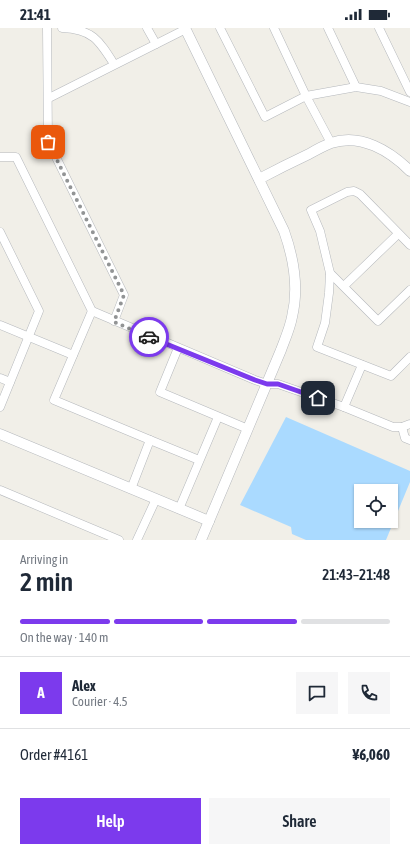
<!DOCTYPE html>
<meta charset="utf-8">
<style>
:root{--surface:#fff;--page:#f6f6f7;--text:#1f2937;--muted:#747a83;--line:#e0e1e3;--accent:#7c3aed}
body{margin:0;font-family:"Asap Condensed",sans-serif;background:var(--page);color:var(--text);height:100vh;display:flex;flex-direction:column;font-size:15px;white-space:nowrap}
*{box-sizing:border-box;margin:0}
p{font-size:13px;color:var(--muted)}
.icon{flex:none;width:22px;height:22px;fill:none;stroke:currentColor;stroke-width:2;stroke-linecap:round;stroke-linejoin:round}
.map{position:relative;height:512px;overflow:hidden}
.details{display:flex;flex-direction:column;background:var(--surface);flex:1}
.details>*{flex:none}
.fabs{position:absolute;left:354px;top:456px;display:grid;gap:8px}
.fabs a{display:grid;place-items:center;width:44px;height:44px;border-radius:0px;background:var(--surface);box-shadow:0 1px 3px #0004;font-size:20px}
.pin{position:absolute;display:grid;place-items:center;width:34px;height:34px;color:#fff;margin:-17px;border-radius:8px;box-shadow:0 2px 6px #0006}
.courier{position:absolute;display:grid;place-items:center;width:40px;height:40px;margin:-20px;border:3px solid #7c3aed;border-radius:50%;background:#fff;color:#222;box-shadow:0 1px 5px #0007}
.overview em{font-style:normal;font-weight:600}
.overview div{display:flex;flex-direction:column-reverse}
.overview{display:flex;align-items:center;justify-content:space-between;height:68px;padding:0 20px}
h1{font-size:26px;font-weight:600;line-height:30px}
.bar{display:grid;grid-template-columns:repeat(4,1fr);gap:6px 4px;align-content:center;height:48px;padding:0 20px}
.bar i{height:5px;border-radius:3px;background:var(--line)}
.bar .on{background:var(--accent)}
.bar p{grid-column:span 4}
.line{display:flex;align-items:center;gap:10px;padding:0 20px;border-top:1px solid var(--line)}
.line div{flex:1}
.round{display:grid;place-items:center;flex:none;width:42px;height:42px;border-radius:0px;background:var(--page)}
.cta{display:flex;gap:8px;margin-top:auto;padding:8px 20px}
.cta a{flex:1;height:46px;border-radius:0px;background:var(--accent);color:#fff;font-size:16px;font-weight:600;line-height:46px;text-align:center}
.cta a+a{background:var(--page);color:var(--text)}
.status{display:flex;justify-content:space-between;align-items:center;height:28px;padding:0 20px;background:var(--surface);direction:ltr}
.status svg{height:11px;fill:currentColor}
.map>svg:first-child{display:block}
</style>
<div class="status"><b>21:41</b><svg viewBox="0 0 49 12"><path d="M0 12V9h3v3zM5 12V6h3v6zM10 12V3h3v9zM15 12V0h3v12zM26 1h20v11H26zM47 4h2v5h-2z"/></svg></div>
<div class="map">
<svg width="410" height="512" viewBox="0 0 410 512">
<rect width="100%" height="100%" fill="#f1efe8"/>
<path fill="#aadaff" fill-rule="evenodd" d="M286,389L410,443V454L386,512H306L292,506L291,499L240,477ZM361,463H391V493H361Z"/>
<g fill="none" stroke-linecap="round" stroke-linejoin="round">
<defs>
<g id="minor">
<polyline points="47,0 48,113 124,267 114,293"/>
<path d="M62,0C92,1 99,12 114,36"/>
<polyline points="147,0 156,16"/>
<polyline points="220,0 265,89 306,68 356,59 381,63 410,74"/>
<polyline points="274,0 306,68 331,115"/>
<polyline points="328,0 356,59"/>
<polyline points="379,0 410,64"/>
<polyline points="49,70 186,1"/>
<polyline points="0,129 16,129 92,283 255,352 267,356 278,356 344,379 393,399 402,399 410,396"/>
<polyline points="0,204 39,283 0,379"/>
<polyline points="410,217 360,166 354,163 347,164 311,182 320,203 330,245 329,265 325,295 317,319 391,348 410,329"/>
<polyline points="330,245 378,293 410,262"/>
<polyline points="344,258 398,206"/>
<polyline points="92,283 54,372 150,412 131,461"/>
<polyline points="0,297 73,327"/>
<polyline points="178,320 160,364 248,401"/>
<polyline points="0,350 10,354"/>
<polyline points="344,379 362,337"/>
<polyline points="402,399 405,410 410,412"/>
<polyline points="150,412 199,432"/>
<polyline points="0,462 119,512"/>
<polyline points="179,481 218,389"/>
<polyline points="137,512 156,471"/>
</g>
<g id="tertiary">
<path d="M185,0L284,203C294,231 299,260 292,289C290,300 285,311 281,322L201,512"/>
<path d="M259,151C276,142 292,134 309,126C316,122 323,118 331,115C361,105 390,123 410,143"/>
<polyline points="0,406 209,493"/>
</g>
</defs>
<use href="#minor" stroke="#b5b8bc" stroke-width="9"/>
<use href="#tertiary" stroke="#b5b8bc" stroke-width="11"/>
<use href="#minor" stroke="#fff" stroke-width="8"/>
<use href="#tertiary" stroke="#fff" stroke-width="10"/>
</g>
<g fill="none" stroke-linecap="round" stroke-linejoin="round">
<polyline stroke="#929495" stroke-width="4" stroke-dasharray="0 7.2" points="48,114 124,267 114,294 149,309"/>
<polyline stroke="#7c3aed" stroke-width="5" points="149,309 255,352 267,356 278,356 318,370"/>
</g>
</svg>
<div class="fabs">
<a><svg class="icon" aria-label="locate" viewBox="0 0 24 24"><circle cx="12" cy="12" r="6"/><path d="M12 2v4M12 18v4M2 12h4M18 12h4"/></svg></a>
</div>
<div class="pin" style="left:48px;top:114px;background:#ea580c"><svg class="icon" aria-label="bag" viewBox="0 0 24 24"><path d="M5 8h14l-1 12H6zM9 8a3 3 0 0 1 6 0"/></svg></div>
<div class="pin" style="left:318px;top:370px;background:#1f2937"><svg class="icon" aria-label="home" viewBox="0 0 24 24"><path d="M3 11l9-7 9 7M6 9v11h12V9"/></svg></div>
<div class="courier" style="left:149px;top:309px"><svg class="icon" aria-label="car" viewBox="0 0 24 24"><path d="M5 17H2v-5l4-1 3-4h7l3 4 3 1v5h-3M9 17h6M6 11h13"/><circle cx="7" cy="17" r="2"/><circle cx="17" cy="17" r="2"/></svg></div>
</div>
<section class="details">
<div class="overview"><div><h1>2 min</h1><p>Arriving in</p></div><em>21:43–21:48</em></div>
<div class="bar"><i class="on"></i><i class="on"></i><i class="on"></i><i></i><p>On the way · 140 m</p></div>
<div class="line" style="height:72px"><b class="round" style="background:var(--accent);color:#fff">A</b><div><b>Alex</b><p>Courier · 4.5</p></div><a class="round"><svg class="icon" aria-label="chat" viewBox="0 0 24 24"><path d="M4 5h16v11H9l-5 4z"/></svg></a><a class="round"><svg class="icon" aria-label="phone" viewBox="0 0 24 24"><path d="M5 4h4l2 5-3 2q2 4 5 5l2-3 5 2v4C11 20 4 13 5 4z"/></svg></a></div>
<div class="line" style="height:52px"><div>Order #4161</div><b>¥6,060</b></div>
<div class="cta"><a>Help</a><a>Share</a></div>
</section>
